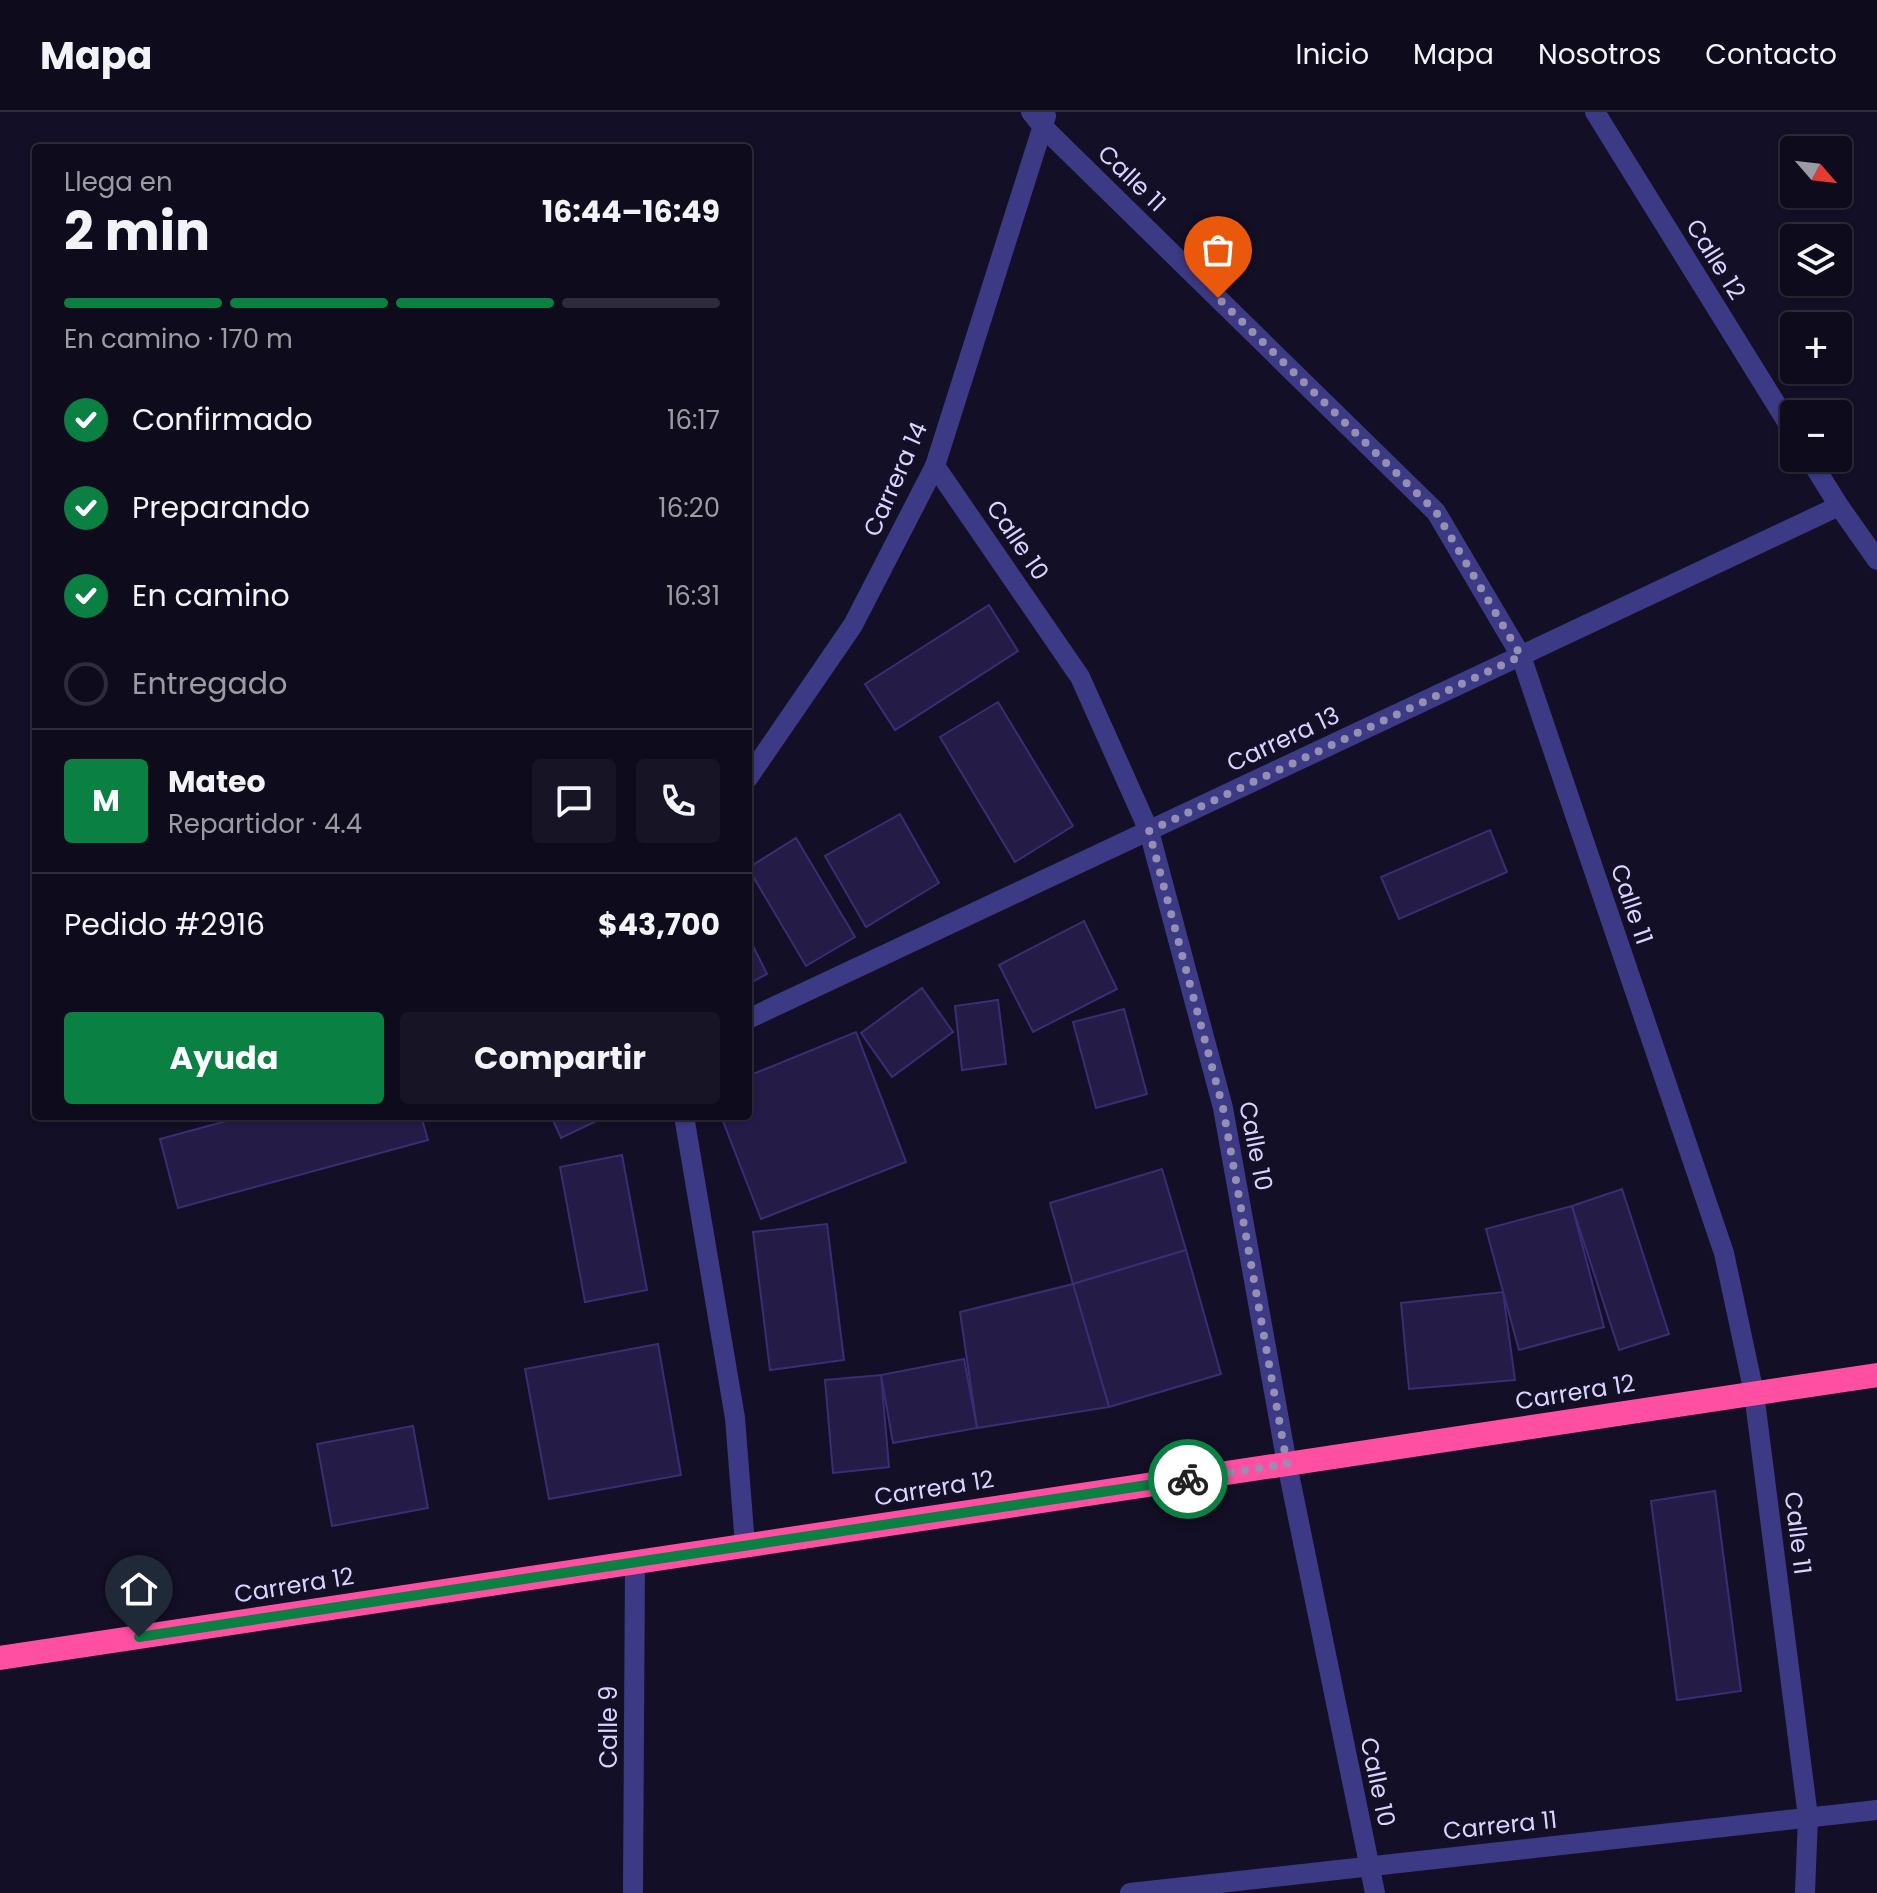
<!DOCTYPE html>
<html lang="es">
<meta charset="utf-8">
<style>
:root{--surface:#0e0b1c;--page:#171425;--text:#f1f3f6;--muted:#9b9ba3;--line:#2e2b3b;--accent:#0b8043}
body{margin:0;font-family:Poppins,sans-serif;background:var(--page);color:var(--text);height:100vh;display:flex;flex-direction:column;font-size:30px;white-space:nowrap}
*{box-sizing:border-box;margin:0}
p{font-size:26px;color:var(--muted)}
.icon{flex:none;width:44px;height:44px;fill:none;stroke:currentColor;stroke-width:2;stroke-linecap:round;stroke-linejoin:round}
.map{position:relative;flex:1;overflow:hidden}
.side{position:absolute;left:32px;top:32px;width:720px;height:976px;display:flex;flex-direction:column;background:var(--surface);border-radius:8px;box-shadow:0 2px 6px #0004,0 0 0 2px var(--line)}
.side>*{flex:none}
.needle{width:52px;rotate:118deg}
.fabs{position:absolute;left:1780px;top:24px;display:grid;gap:16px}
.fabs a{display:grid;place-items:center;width:72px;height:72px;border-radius:8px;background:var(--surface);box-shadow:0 2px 6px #0004,0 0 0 2px var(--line);font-size:40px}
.pin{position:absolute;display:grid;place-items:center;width:68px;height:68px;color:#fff;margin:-82px -34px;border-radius:50% 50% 50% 0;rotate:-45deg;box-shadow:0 0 8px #0007}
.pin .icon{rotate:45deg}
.courier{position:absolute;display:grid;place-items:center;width:80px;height:80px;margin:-40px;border:6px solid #0b8043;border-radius:50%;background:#fff;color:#222;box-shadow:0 2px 10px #0007}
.headline em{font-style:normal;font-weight:700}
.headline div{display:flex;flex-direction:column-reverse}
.headline{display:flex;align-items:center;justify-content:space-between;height:136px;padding:0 32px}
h1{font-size:52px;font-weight:700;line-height:60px}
.bar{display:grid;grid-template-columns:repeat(4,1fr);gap:12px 8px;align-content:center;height:96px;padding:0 32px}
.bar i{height:10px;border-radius:6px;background:var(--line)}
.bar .on{background:var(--accent)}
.bar p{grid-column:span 4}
.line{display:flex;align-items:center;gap:20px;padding:0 32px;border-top:2px solid var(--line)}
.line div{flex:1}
.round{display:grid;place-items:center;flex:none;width:84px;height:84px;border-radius:8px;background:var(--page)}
ol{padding:0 32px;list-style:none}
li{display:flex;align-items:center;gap:24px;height:88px}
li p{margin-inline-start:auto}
li .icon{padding:8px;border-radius:50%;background:var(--accent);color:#fff;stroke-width:4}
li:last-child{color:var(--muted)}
li i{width:44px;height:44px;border:4px solid var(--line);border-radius:50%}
.action{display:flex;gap:16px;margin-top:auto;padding:16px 32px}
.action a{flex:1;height:92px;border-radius:8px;background:var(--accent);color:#fff;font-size:32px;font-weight:700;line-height:92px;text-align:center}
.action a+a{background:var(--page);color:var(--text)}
header{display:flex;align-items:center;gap:48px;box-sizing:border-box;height:112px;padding:0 40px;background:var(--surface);border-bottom:2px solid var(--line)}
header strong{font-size:38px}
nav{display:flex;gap:44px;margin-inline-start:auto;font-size:28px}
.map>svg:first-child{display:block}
</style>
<header>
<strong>Mapa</strong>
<nav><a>Inicio</a><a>Mapa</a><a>Nosotros</a><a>Contacto</a></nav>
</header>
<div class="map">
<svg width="1877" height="1781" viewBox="0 0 1877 1781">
<rect width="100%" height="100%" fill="#130f26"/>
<g fill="#241b47" stroke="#3b2d73" stroke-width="2">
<polygon points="989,493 1018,539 895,618 865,572"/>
<polygon points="998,590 1073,714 1015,750 940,625"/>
<polygon points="900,702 939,771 866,815 825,744"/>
<polygon points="1490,718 1507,760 1399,807 1381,765"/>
<polygon points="796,726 855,825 806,854 748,756"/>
<polygon points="1084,809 1117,877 1033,920 999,853"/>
<polygon points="748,824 767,862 748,872"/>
<polygon points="922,876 953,920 892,965 861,921"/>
<polygon points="998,888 1006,952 962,958 955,894"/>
<polygon points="1124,897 1147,982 1096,996 1073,910"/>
<polygon points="856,920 906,1050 761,1107 721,1004 748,1004 748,964"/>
<polygon points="245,1004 421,1004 428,1028 178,1096 160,1027"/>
<polygon points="551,1004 607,1004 561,1026"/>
<polygon points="622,1043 647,1178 585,1190 560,1055"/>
<polygon points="1162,1057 1186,1138 1073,1172 1050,1091"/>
<polygon points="1622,1077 1669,1222 1619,1238 1572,1094"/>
<polygon points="1572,1094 1604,1215 1519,1238 1486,1117"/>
<polygon points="827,1112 844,1248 770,1258 753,1120"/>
<polygon points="1186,1138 1221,1262 1109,1295 1073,1172"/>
<polygon points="1073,1172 1109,1295 977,1316 960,1200"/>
<polygon points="1503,1180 1515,1268 1409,1277 1401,1191"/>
<polygon points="658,1232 681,1363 549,1387 525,1257"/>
<polygon points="964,1247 977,1316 893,1331 881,1263"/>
<polygon points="881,1263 889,1355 833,1361 825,1268"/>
<polygon points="413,1314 428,1396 332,1414 317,1332"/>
<polygon points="1715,1379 1741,1579 1677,1588 1651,1389"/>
</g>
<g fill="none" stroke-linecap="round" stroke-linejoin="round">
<g stroke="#3d3a85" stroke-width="20">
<polyline points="1031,0 1043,15 1436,400 1521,544 1724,1141 1754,1281 1808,1705 1805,1781"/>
<polyline points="1595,0 1794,321"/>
<polyline points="1809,346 1839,394 1877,448"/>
<polyline points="935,354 1080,565 1149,719 1223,996 1287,1352 1375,1781"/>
<polyline points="748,666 853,513 935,354 1046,4"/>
<polyline points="748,907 1839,394"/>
<polyline points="684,1004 735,1306 745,1433"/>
<polyline points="633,1781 635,1450"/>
<polyline points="1130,1781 1877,1698"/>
</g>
<polyline stroke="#ff4fa3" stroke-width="24" points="0,1546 1877,1263"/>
</g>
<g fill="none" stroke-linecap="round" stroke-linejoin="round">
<polyline stroke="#948fb3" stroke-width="8" stroke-dasharray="0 14.4" points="1188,1367 1287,1352 1223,996 1149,719 1521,544 1436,400 1218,186"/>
<polyline stroke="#0b8043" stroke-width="10" points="139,1525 1188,1367"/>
</g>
<g text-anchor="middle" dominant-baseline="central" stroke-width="8" stroke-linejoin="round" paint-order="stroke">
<g font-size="24" fill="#d9d4ff" stroke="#130f26">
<text transform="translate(1132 66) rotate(44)">Calle 11</text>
<text transform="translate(1716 147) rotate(58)">Calle 12</text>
<text transform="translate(895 367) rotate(-66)">Carrera 14</text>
<text transform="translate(1018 428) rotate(56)">Calle 10</text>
<text transform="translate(1283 627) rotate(-25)">Carrera 13</text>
<text transform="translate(1632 792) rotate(71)">Calle 11</text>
<text transform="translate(1256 1034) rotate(79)">Calle 10</text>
<text transform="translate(1575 1280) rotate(-9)">Carrera 12</text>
<text transform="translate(934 1376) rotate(-9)">Carrera 12</text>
<text transform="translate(1798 1421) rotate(83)">Calle 11</text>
<text transform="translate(294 1473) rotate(-9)">Carrera 12</text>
<text transform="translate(608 1615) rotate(-90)">Calle 9</text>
<text transform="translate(1378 1670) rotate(78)">Calle 10</text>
<text transform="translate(1500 1713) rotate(-6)">Carrera 11</text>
</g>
</g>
</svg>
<div class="fabs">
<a><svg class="needle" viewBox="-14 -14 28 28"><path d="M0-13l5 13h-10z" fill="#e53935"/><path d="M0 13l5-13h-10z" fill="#9b9ba3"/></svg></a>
<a><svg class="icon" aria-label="layers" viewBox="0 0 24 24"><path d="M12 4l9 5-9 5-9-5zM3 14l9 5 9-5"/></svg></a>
<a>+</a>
<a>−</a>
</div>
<div class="pin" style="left:1218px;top:186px;background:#ea580c"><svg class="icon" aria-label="bag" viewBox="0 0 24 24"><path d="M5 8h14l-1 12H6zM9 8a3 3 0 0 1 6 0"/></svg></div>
<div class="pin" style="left:139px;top:1525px;background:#1f2937"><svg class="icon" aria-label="home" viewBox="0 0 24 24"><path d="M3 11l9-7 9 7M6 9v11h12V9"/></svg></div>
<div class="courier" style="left:1188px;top:1367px"><svg class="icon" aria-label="bike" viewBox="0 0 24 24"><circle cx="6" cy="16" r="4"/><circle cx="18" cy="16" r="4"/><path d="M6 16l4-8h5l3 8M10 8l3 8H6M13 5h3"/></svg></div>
<section class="side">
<div class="headline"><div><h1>2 min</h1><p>Llega en</p></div><em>16:44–16:49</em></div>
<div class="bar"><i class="on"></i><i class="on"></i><i class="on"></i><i></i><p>En camino · 170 m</p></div>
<ol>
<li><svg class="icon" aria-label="check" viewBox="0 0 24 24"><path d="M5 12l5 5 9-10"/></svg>Confirmado<p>16:17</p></li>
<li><svg class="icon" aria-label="check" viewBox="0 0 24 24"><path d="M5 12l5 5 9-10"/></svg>Preparando<p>16:20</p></li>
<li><svg class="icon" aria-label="check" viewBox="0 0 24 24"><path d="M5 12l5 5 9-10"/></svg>En camino<p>16:31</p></li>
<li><i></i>Entregado</li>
</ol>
<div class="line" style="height:144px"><b class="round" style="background:var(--accent);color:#fff">M</b><div><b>Mateo</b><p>Repartidor · 4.4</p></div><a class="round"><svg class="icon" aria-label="chat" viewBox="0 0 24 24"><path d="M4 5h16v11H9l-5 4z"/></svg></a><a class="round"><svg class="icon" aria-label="phone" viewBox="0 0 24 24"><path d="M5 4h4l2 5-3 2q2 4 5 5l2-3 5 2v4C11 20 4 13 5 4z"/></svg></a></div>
<div class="line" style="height:104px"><div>Pedido #2916</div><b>$43,700</b></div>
<div class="action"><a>Ayuda</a><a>Compartir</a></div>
</section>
</div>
